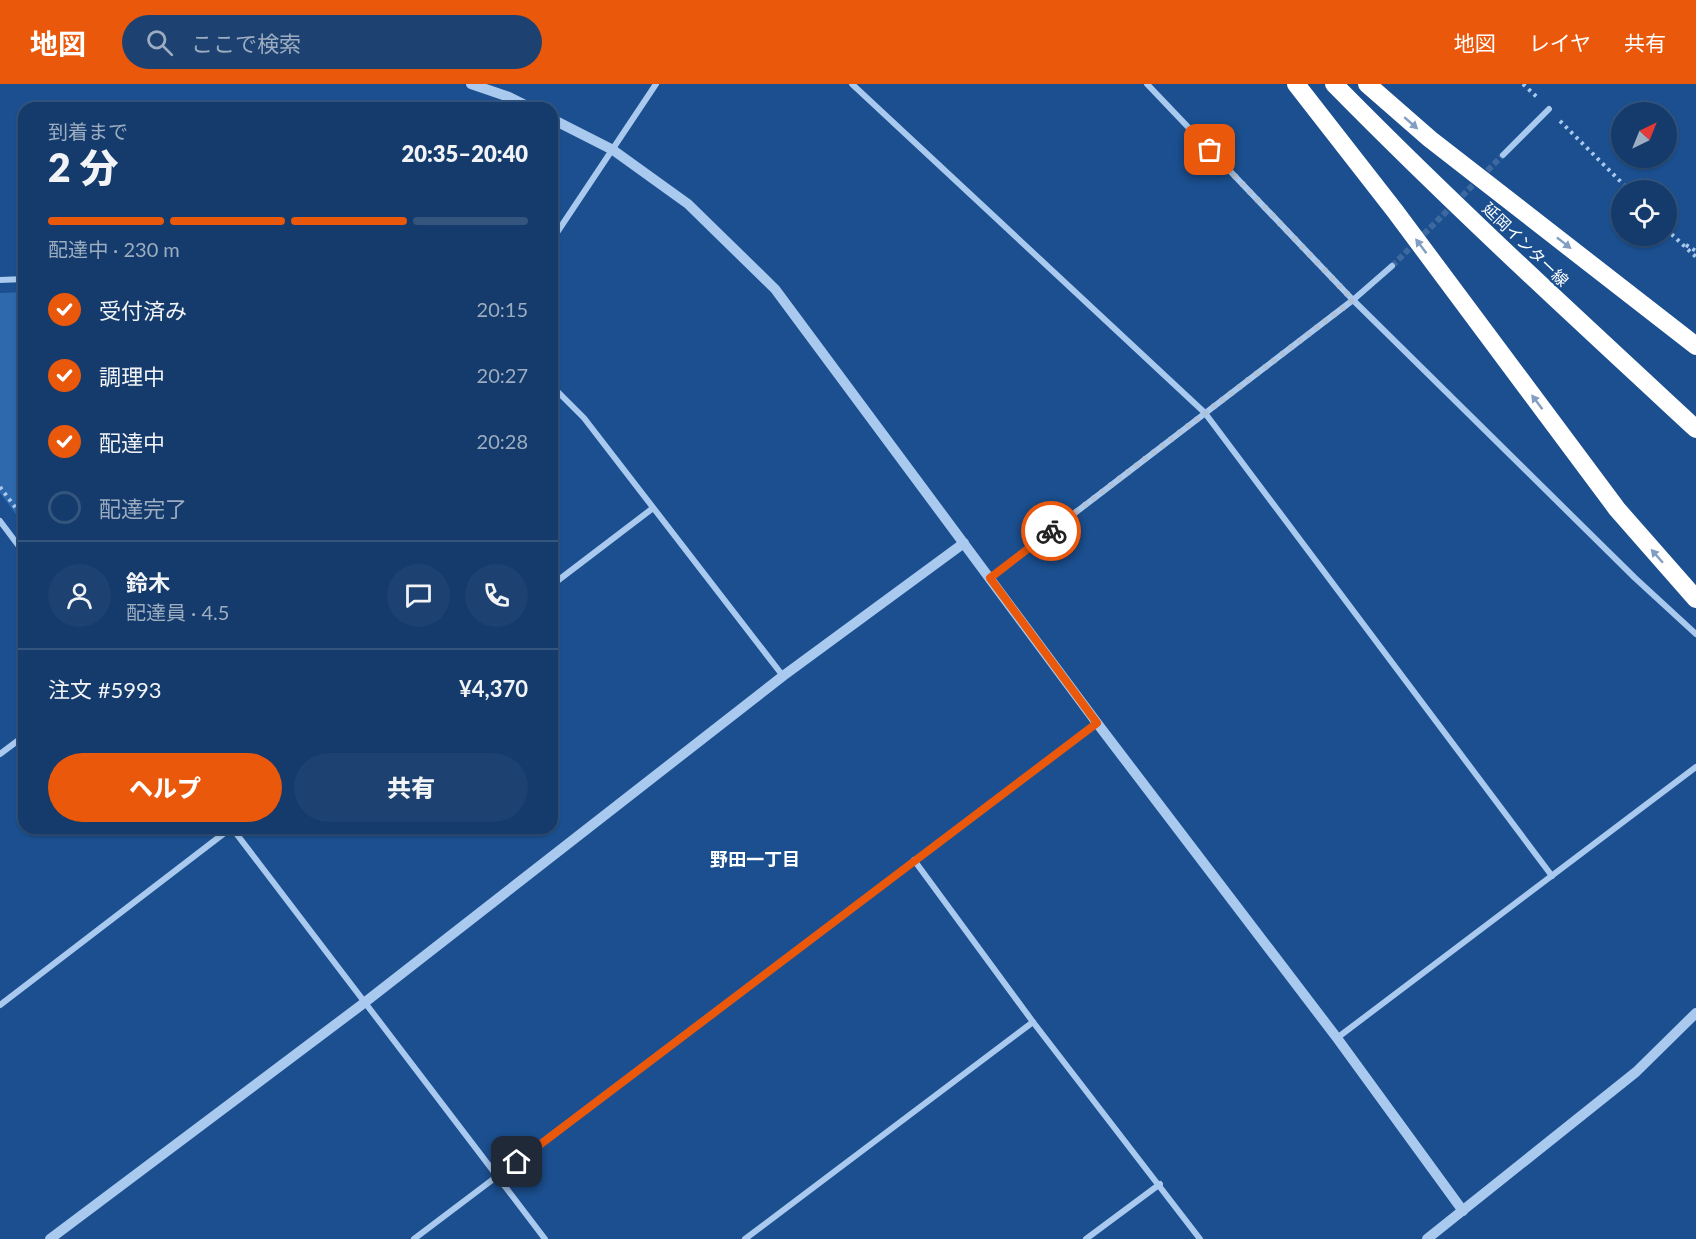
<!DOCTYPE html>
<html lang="ja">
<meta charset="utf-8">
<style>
:root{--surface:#143b6b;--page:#1d4271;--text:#f1f3f6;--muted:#9dadc1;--line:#33557e;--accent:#ea580c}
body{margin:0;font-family:Lato,"Noto Sans JP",sans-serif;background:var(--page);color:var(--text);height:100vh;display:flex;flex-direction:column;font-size:22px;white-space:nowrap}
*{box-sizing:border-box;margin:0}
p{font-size:20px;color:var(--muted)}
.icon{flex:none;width:33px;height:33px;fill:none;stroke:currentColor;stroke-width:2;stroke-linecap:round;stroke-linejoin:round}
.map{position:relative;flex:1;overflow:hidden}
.details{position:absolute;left:18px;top:18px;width:540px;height:732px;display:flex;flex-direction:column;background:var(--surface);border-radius:18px;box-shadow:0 2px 4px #0004,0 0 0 2px var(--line)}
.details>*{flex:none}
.needle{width:39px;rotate:43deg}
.tools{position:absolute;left:1611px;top:18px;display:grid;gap:12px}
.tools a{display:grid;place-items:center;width:66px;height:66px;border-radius:50%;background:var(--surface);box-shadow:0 2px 4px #0004,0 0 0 2px var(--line);font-size:30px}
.pin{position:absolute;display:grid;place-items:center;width:51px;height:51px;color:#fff;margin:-26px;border-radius:12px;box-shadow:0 3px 9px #0006}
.courier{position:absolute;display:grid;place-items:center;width:60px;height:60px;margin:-30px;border:4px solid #ea580c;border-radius:50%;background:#fff;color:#222;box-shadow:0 2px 8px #0007}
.head em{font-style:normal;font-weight:800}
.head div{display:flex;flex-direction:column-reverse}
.head{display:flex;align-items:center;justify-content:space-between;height:102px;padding:0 30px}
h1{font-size:39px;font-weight:800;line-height:45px}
.bar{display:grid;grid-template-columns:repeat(4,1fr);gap:9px 6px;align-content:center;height:72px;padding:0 30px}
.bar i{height:8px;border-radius:4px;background:var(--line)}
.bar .selected{background:var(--accent)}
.bar p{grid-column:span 4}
.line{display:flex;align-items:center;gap:15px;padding:0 30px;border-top:2px solid var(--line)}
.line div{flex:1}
.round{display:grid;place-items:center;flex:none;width:63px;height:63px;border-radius:32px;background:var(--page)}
ol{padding:0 30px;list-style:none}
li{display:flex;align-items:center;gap:18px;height:66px}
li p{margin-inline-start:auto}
li .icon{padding:6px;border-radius:50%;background:var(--accent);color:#fff;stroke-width:4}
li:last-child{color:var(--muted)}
li i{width:33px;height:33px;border:3px solid var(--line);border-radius:50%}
.cta{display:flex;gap:12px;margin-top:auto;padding:12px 30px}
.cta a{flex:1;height:69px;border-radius:36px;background:var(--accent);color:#fff;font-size:24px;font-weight:800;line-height:69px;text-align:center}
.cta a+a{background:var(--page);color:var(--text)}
header{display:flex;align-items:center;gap:36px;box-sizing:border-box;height:84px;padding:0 30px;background:var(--accent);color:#fff}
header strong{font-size:28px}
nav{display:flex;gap:33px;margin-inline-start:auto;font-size:21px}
.search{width:420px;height:54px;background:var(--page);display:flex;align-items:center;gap:15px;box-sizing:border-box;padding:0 21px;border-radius:33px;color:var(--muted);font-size:22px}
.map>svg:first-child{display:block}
</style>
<header>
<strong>地図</strong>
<div class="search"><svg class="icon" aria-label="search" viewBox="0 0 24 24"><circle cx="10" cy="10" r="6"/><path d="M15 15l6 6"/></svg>ここで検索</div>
<nav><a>地図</a><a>レイヤ</a><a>共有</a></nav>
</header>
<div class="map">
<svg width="1696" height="1155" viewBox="0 0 1696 1155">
<rect width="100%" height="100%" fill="#1b4f8f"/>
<polygon fill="#2e69ad" points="24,208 24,441 0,409 0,209"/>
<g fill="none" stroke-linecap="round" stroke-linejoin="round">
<polyline stroke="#3d69a0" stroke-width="6" stroke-dasharray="6 3" stroke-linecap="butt" points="1392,182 1503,71"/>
<g stroke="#a9c9ee" stroke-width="4" stroke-dasharray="3 4.5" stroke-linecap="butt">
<polyline points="1523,0 1538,14"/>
<polyline points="1560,37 1629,106"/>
<polyline points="1666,145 1696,173"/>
<polyline points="1686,161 1696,167"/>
<polyline points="0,403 24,435"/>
</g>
<g stroke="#a9c9ee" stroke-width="6">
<polyline points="852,0 1205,329 1552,792"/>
<polyline points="1147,0 1353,216 1635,494 1696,550"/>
<polyline points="1503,71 1549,25"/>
<polyline points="552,156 656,0"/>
<polyline points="0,196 24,195"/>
<polyline points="552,302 584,334 783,592"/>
<polyline points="0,437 24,469"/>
<polyline points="990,494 1353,216 1392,182"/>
<polyline points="552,501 653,424"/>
<polyline points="0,670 24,652"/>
<polyline points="232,744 545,1155"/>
<polyline points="914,776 1033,938 1200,1155"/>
<polyline points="0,921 231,744"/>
<polyline points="1337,954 1696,683"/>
<polyline points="414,1155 1097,639"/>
<polyline points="745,1155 1033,938"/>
<polyline points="1086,1155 1160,1100"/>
</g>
<g stroke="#a9c9ee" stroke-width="10">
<polyline points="471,0 509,13 531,24"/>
<polyline points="552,35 613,66 688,120 775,205 1097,639 1337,954 1463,1127"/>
<polyline points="50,1155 364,919 783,592 964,459"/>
<polyline points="1427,1155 1636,988 1696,929"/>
</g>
<g stroke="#fff" stroke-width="18">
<polyline points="1296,0 1395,127 1617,425 1696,515"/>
<path d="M1334,0C1451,119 1574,232 1696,345"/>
<polyline points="1367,0 1430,55 1696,262"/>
</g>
</g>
<defs><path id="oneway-solid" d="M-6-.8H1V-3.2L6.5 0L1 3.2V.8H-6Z" transform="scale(1.5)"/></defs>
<g fill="#829ec1">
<use href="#oneway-solid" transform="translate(1411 39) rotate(41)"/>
<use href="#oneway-solid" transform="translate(1564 159) rotate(38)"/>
<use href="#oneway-solid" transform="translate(1421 162) rotate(-127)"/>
<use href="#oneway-solid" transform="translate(1537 318) rotate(-127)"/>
<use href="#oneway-solid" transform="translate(1657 472) rotate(-131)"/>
</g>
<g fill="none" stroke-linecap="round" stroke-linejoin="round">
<polyline stroke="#afc1d8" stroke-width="6" stroke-dasharray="0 10.8" points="1051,447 1353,216 1210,66"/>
<polyline stroke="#ea580c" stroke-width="8" points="517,1078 1097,639 990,494 1051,447"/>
</g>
<g text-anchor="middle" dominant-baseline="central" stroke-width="4.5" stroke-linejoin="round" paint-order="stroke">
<g font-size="16" fill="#fff" stroke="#1b4f8f">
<text transform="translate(1526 160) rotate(44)">延岡インター線</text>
</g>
<g font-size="18" font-weight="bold" fill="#fff" stroke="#1b4f8f">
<text x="755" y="775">野田一丁目</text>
</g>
</g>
</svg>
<div class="tools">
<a><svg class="needle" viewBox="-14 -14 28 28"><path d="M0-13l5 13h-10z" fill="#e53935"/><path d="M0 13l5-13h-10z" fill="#9dadc1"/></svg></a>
<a><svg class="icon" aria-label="locate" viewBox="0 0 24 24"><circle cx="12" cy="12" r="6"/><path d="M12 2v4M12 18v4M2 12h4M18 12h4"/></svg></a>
</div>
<div class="pin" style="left:1210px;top:66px;background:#ea580c"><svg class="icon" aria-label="bag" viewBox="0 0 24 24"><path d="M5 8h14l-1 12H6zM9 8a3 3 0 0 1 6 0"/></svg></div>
<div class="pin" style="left:517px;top:1078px;background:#1f2937"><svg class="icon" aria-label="home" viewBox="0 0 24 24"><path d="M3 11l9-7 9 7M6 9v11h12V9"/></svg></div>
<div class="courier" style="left:1051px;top:447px"><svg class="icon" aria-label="bike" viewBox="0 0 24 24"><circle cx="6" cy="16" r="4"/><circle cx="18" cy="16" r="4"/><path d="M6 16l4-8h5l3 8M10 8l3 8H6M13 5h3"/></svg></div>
<section class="details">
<div class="head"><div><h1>2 分</h1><p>到着まで</p></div><em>20:35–20:40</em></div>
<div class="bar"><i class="selected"></i><i class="selected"></i><i class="selected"></i><i></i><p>配達中 · 230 m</p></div>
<ol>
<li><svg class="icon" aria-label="check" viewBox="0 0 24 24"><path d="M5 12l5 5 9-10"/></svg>受付済み<p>20:15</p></li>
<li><svg class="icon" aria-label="check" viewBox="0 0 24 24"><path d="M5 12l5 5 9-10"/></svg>調理中<p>20:27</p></li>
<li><svg class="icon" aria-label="check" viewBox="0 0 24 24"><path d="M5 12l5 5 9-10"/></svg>配達中<p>20:28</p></li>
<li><i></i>配達完了</li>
</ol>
<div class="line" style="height:108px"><a class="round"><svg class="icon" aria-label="person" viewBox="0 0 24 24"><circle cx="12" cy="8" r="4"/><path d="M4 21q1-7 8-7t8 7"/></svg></a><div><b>鈴木</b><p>配達員 · 4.5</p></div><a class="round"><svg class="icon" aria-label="chat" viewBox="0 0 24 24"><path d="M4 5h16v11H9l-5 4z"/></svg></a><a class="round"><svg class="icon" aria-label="phone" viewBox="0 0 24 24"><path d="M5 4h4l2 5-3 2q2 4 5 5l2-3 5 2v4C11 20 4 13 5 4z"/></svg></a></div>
<div class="line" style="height:78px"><div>注文 #5993</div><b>¥4,370</b></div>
<div class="cta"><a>ヘルプ</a><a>共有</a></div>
</section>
</div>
